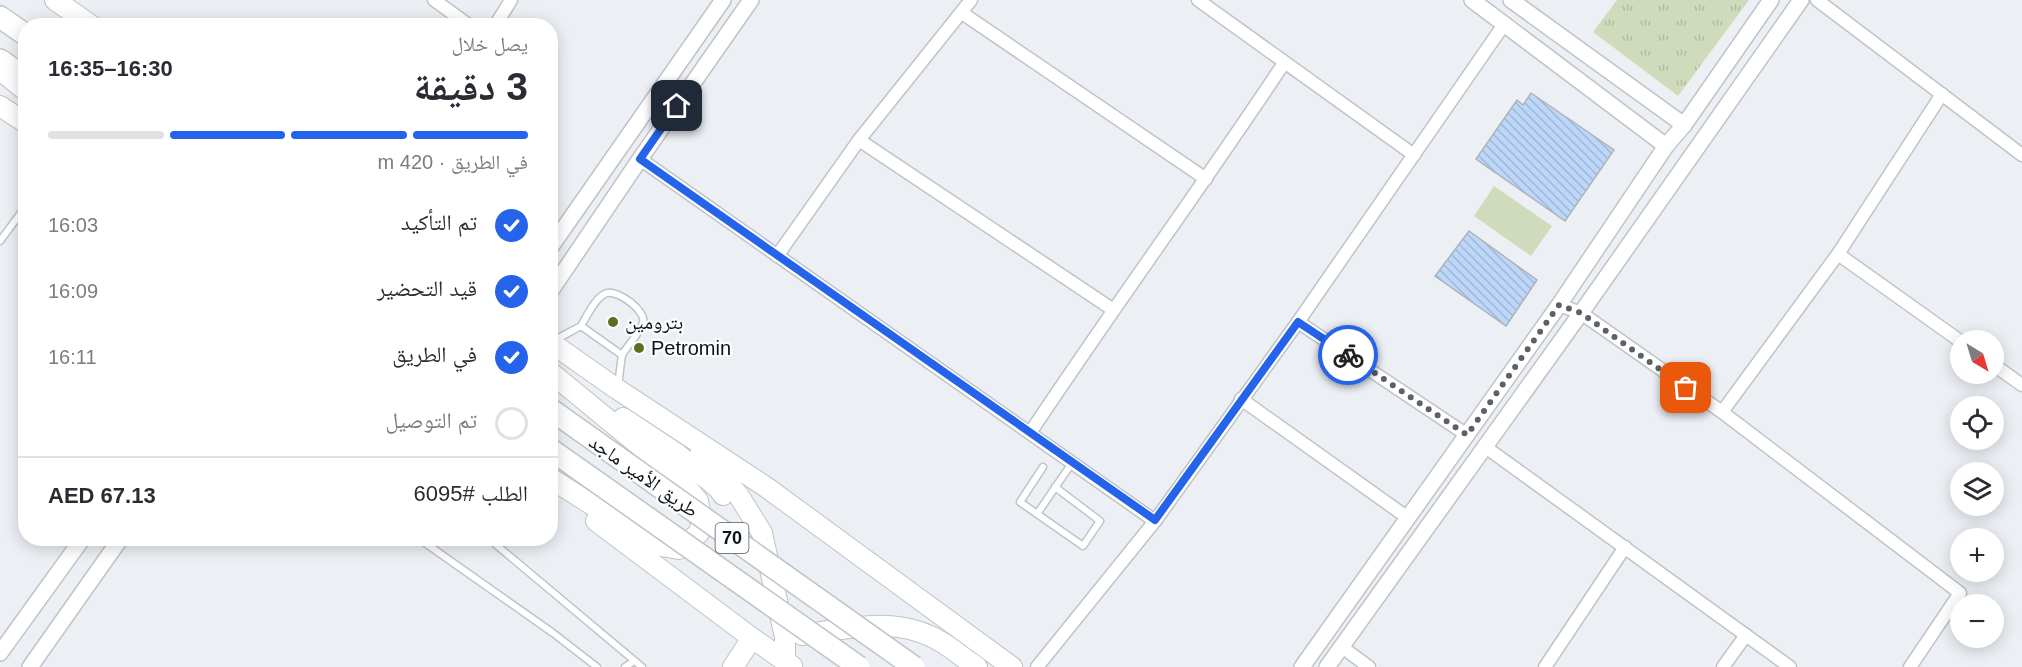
<!DOCTYPE html>
<html lang="ar">
<meta charset="utf-8">
<style>
:root{--surface:#fff;--page:#f2f2f3;--text:#2b2b33;--muted:#7c7c81;--line:#e1e1e2;--accent:#2563eb}
body{margin:0;font-family:Arial,"Noto Naskh Arabic",sans-serif;background:var(--page);color:var(--text);direction:rtl;height:100vh;display:flex;flex-direction:column;font-size:22px;white-space:nowrap}
*{box-sizing:border-box;margin:0}
p{font-size:20px;color:var(--muted)}
.icon{flex:none;width:33px;height:33px;fill:none;stroke:currentColor;stroke-width:2;stroke-linecap:round;stroke-linejoin:round}
.map{position:relative;flex:1;overflow:hidden;direction:ltr}
.panel{position:absolute;left:18px;top:18px;width:540px;height:528px;display:flex;flex-direction:column;background:var(--surface);border-radius:24px;box-shadow:0 3px 15px #0003;direction:rtl}
.panel>*{flex:none}
.needle{width:39px;rotate:142deg}
.fabs{position:absolute;left:1950px;top:330px;display:grid;gap:12px}
.fabs a{display:grid;place-items:center;width:54px;height:54px;border-radius:50%;background:var(--surface);box-shadow:0 3px 15px #0003;font-size:30px}
.pin{position:absolute;display:grid;place-items:center;width:51px;height:51px;color:#fff;margin:-26px;border-radius:12px;box-shadow:0 3px 9px #0006}
.courier{position:absolute;display:grid;place-items:center;width:60px;height:60px;margin:-30px;border:4px solid #2563eb;border-radius:50%;background:#fff;color:#222;box-shadow:0 2px 8px #0007}
.headline em{font-style:normal;font-weight:800}
.headline div{display:flex;flex-direction:column-reverse}
.headline{display:flex;align-items:center;justify-content:space-between;height:102px;padding:0 30px}
h1{font-size:39px;font-weight:800;line-height:45px}
.bar{display:grid;grid-template-columns:repeat(4,1fr);gap:9px 6px;align-content:center;height:72px;padding:0 30px}
.bar i{height:8px;border-radius:4px;background:var(--line)}
.bar .selected{background:var(--accent)}
.bar p{grid-column:span 4}
.line{display:flex;align-items:center;gap:15px;padding:0 30px;border-top:2px solid var(--line)}
.line div{flex:1}
ol{padding:0 30px;list-style:none}
li{display:flex;align-items:center;gap:18px;height:66px}
li p{margin-inline-start:auto}
li .icon{padding:6px;border-radius:50%;background:var(--accent);color:#fff;stroke-width:4}
li:last-child{color:var(--muted)}
li i{width:33px;height:33px;border:3px solid var(--line);border-radius:50%}
.map>svg:first-child{display:block}
</style>
<div class="map">
<svg width="2022" height="667" viewBox="0 0 2022 667">
<defs>
<pattern id="park-tufts" width="24" height="20" patternUnits="userSpaceOnUse" patternTransform="scale(1.5)"><rect width="24" height="20" fill="#d0dbbb"/><path d="M3 7l-1-3M5 7V3M7 7l1-3M15 17l-1-3M17 17v-4M19 17l1-3" fill="none" stroke="#b2bba0"/></pattern>
<pattern id="building-back-hatch" width="6" height="6" patternUnits="userSpaceOnUse" patternTransform="scale(1.5)"><rect width="6" height="6" fill="#bcd7f9"/><path d="M-1 5l2 2M0 0l6 6M5-1l2 2" fill="none" stroke="#a1b8d5"/></pattern>
</defs>
<rect width="100%" height="100%" fill="#ecf0f5"/>
<polygon fill="url(#park-tufts)" points="1617,0 1749,0 1678,96 1593,32"/>
<polygon fill="#d0dbbb" points="1494,186 1552,226 1531,256 1474,216"/>
<g fill="url(#building-back-hatch)" stroke="#afb2b7" stroke-width="1.5">
<polygon points="1531,93 1614,150 1565,221 1476,159 1517,100 1523,105"/>
<polygon points="1469,231 1537,280 1506,326 1435,276"/>
</g>
<g fill="none" stroke-linecap="round" stroke-linejoin="round">
<defs>
<g id="service">
<polyline points="0,241 26,206"/>
<path d="M581,326C587,316 596,296 607,293C618,290 647,311 643,323C639,334 628,345 622,355"/>
<polyline points="553,341 581,326 622,355 618,385"/>
<polyline points="1043,467 1020,502 1083,546 1100,521 1055,487"/>
<polyline points="1037,514 1072,463"/>
<polyline points="418,538 553,633 597,667"/>
<polyline points="488,538 642,667"/>
<polyline points="625,667 634,661"/>
</g>
<g id="minor">
<polyline points="434,0 470,26"/>
<polyline points="1198,0 1414,155"/>
<polyline points="1817,0 2022,155"/>
<polyline points="962,13 1206,179"/>
<polyline points="495,26 511,0"/>
<polyline points="859,140 1112,309"/>
<polyline points="640,159 1155,521"/>
<polyline points="1838,254 1960,341"/>
<polyline points="777,256 859,140 971,0"/>
<polyline points="1559,305 1581,313 1722,412 1960,593 1910,667"/>
<polyline points="1298,322 1467,435"/>
<polyline points="1994,365 2022,385"/>
<polyline points="1241,399 1408,518"/>
<polyline points="1722,412 1838,254 1942,94"/>
<path d="M1030,433C1113,308 1201,188 1284,63"/>
<polyline points="1484,446 1790,667"/>
<polyline points="1342,647 1369,667"/>
<polyline points="1037,667 1155,521 1298,322 1505,23"/>
<polyline points="1545,667 1625,547"/>
<polyline points="1723,667 1746,635"/>
</g>
<g id="tertiary">
<polyline points="1472,0 1666,146"/>
<polyline points="1511,0 1684,125"/>
<polyline points="550,248 723,0"/>
<polyline points="550,292 640,159 751,0"/>
<polyline points="0,653 83,538"/>
<polyline points="30,667 121,538"/>
<polyline points="1302,667 1559,305 1666,146 1684,125 1771,0"/>
<polyline points="1327,667 1581,313 1801,0"/>
</g>
<g id="primary">
<polyline points="55,0 92,26"/>
<polyline points="0,70 26,91"/>
<polyline points="0,106 26,123"/>
<polyline points="550,342 617,389 766,487 1012,667"/>
<polyline points="550,372 678,477 698,501 702,521 699,533 679,549 655,545 550,478"/>
<polyline points="623,418 676,453 718,488 723,495"/>
<polyline points="700,454 713,465 739,496 762,533 785,637 785,661"/>
<polyline points="596,521 752,638 792,666"/>
<path d="M802,635C850,628 898,615 943,643C954,650 965,659 977,667"/>
<polyline points="733,667 752,638"/>
</g>
<g id="trunk">
<polyline points="0,17 26,35"/>
<polyline points="0,60 26,78"/>
</g>
</defs>
<use href="#service" stroke="#bfc3c7" stroke-width="9"/>
<use href="#minor" stroke="#bfc3c7" stroke-width="15"/>
<use href="#tertiary" stroke="#bfc3c7" stroke-width="18"/>
<use href="#primary" stroke="#bfc3c7" stroke-width="22"/>
<use href="#trunk" stroke="#bfc3c7" stroke-width="24"/>
<use href="#service" stroke="#fff" stroke-width="6"/>
<use href="#minor" stroke="#fff" stroke-width="12"/>
<use href="#tertiary" stroke="#fff" stroke-width="15"/>
<use href="#primary" stroke="#fff" stroke-width="20"/>
<use href="#trunk" stroke="#fff" stroke-width="21"/>
<defs>
<g id="trunk-bridge">
<polyline points="550,409 914,667"/>
<polyline points="550,449 859,667"/>
</g>
</defs>
<use href="#trunk-bridge" stroke="#bfc3c7" stroke-width="24" stroke-linecap="butt"/>
<use href="#trunk-bridge" stroke="#fff" stroke-width="21"/>
</g>
<g fill="none" stroke-linecap="round" stroke-linejoin="round">
<polyline stroke="#5e6063" stroke-width="6" stroke-dasharray="0 10.8" points="1348,355 1467,435 1559,305 1581,313 1686,388"/>
<polyline stroke="#2563eb" stroke-width="8" points="677,106 640,159 1155,520 1298,322 1348,355"/>
</g>
<g fill="#5b6f1f" stroke="#fcfdfe" stroke-width="2">
<circle cx="613" cy="322" r="6"/>
<circle cx="639" cy="348" r="6"/>
</g>
<g text-anchor="middle" dominant-baseline="central" stroke-width="4.5" stroke-linejoin="round" paint-order="stroke">
<rect fill="#fcfdfe" stroke="#58585a" stroke-width="1.5" x="715.5" y="523" width="33" height="30" rx="4.5"/>
<g font-size="18" font-weight="bold" fill="#111214">
<text x="732" y="538">70</text>
</g>
<g font-size="20" fill="#111214" stroke="#fcfdfe" text-anchor="start">
<text x="625" y="322">بترومين</text>
<text x="651" y="348">Petromin</text>
</g>
<g font-size="20" fill="#111214" stroke="#fcfdfe">
<text transform="translate(644 476) rotate(35)">طريق الأمير ماجد</text>
</g>
</g>
</svg>
<div class="fabs">
<a><svg class="needle" viewBox="-14 -14 28 28"><path d="M0-13l5 13h-10z" fill="#e53935"/><path d="M0 13l5-13h-10z" fill="#7c7c81"/></svg></a>
<a><svg class="icon" aria-label="locate" viewBox="0 0 24 24"><circle cx="12" cy="12" r="6"/><path d="M12 2v4M12 18v4M2 12h4M18 12h4"/></svg></a>
<a><svg class="icon" aria-label="layers" viewBox="0 0 24 24"><path d="M12 4l9 5-9 5-9-5zM3 14l9 5 9-5"/></svg></a>
<a>+</a>
<a>−</a>
</div>
<div class="pin" style="left:1686px;top:388px;background:#ea580c"><svg class="icon" aria-label="bag" viewBox="0 0 24 24"><path d="M5 8h14l-1 12H6zM9 8a3 3 0 0 1 6 0"/></svg></div>
<div class="pin" style="left:677px;top:106px;background:#1f2937"><svg class="icon" aria-label="home" viewBox="0 0 24 24"><path d="M3 11l9-7 9 7M6 9v11h12V9"/></svg></div>
<div class="courier" style="left:1348px;top:355px"><svg class="icon" aria-label="bike" viewBox="0 0 24 24"><circle cx="6" cy="16" r="4"/><circle cx="18" cy="16" r="4"/><path d="M6 16l4-8h5l3 8M10 8l3 8H6M13 5h3"/></svg></div>
<section class="panel">
<div class="headline"><div><h1>3 دقيقة</h1><p>يصل خلال</p></div><em>16:30–16:35</em></div>
<div class="bar"><i class="selected"></i><i class="selected"></i><i class="selected"></i><i></i><p>في الطريق · 420 m</p></div>
<ol>
<li><svg class="icon" aria-label="check" viewBox="0 0 24 24"><path d="M5 12l5 5 9-10"/></svg>تم التأكيد<p>16:03</p></li>
<li><svg class="icon" aria-label="check" viewBox="0 0 24 24"><path d="M5 12l5 5 9-10"/></svg>قيد التحضير<p>16:09</p></li>
<li><svg class="icon" aria-label="check" viewBox="0 0 24 24"><path d="M5 12l5 5 9-10"/></svg>في الطريق<p>16:11</p></li>
<li><i></i>تم التوصيل</li>
</ol>
<div class="line" style="height:78px"><div>الطلب #6095</div><b>AED 67.13</b></div>
</section>
</div>
